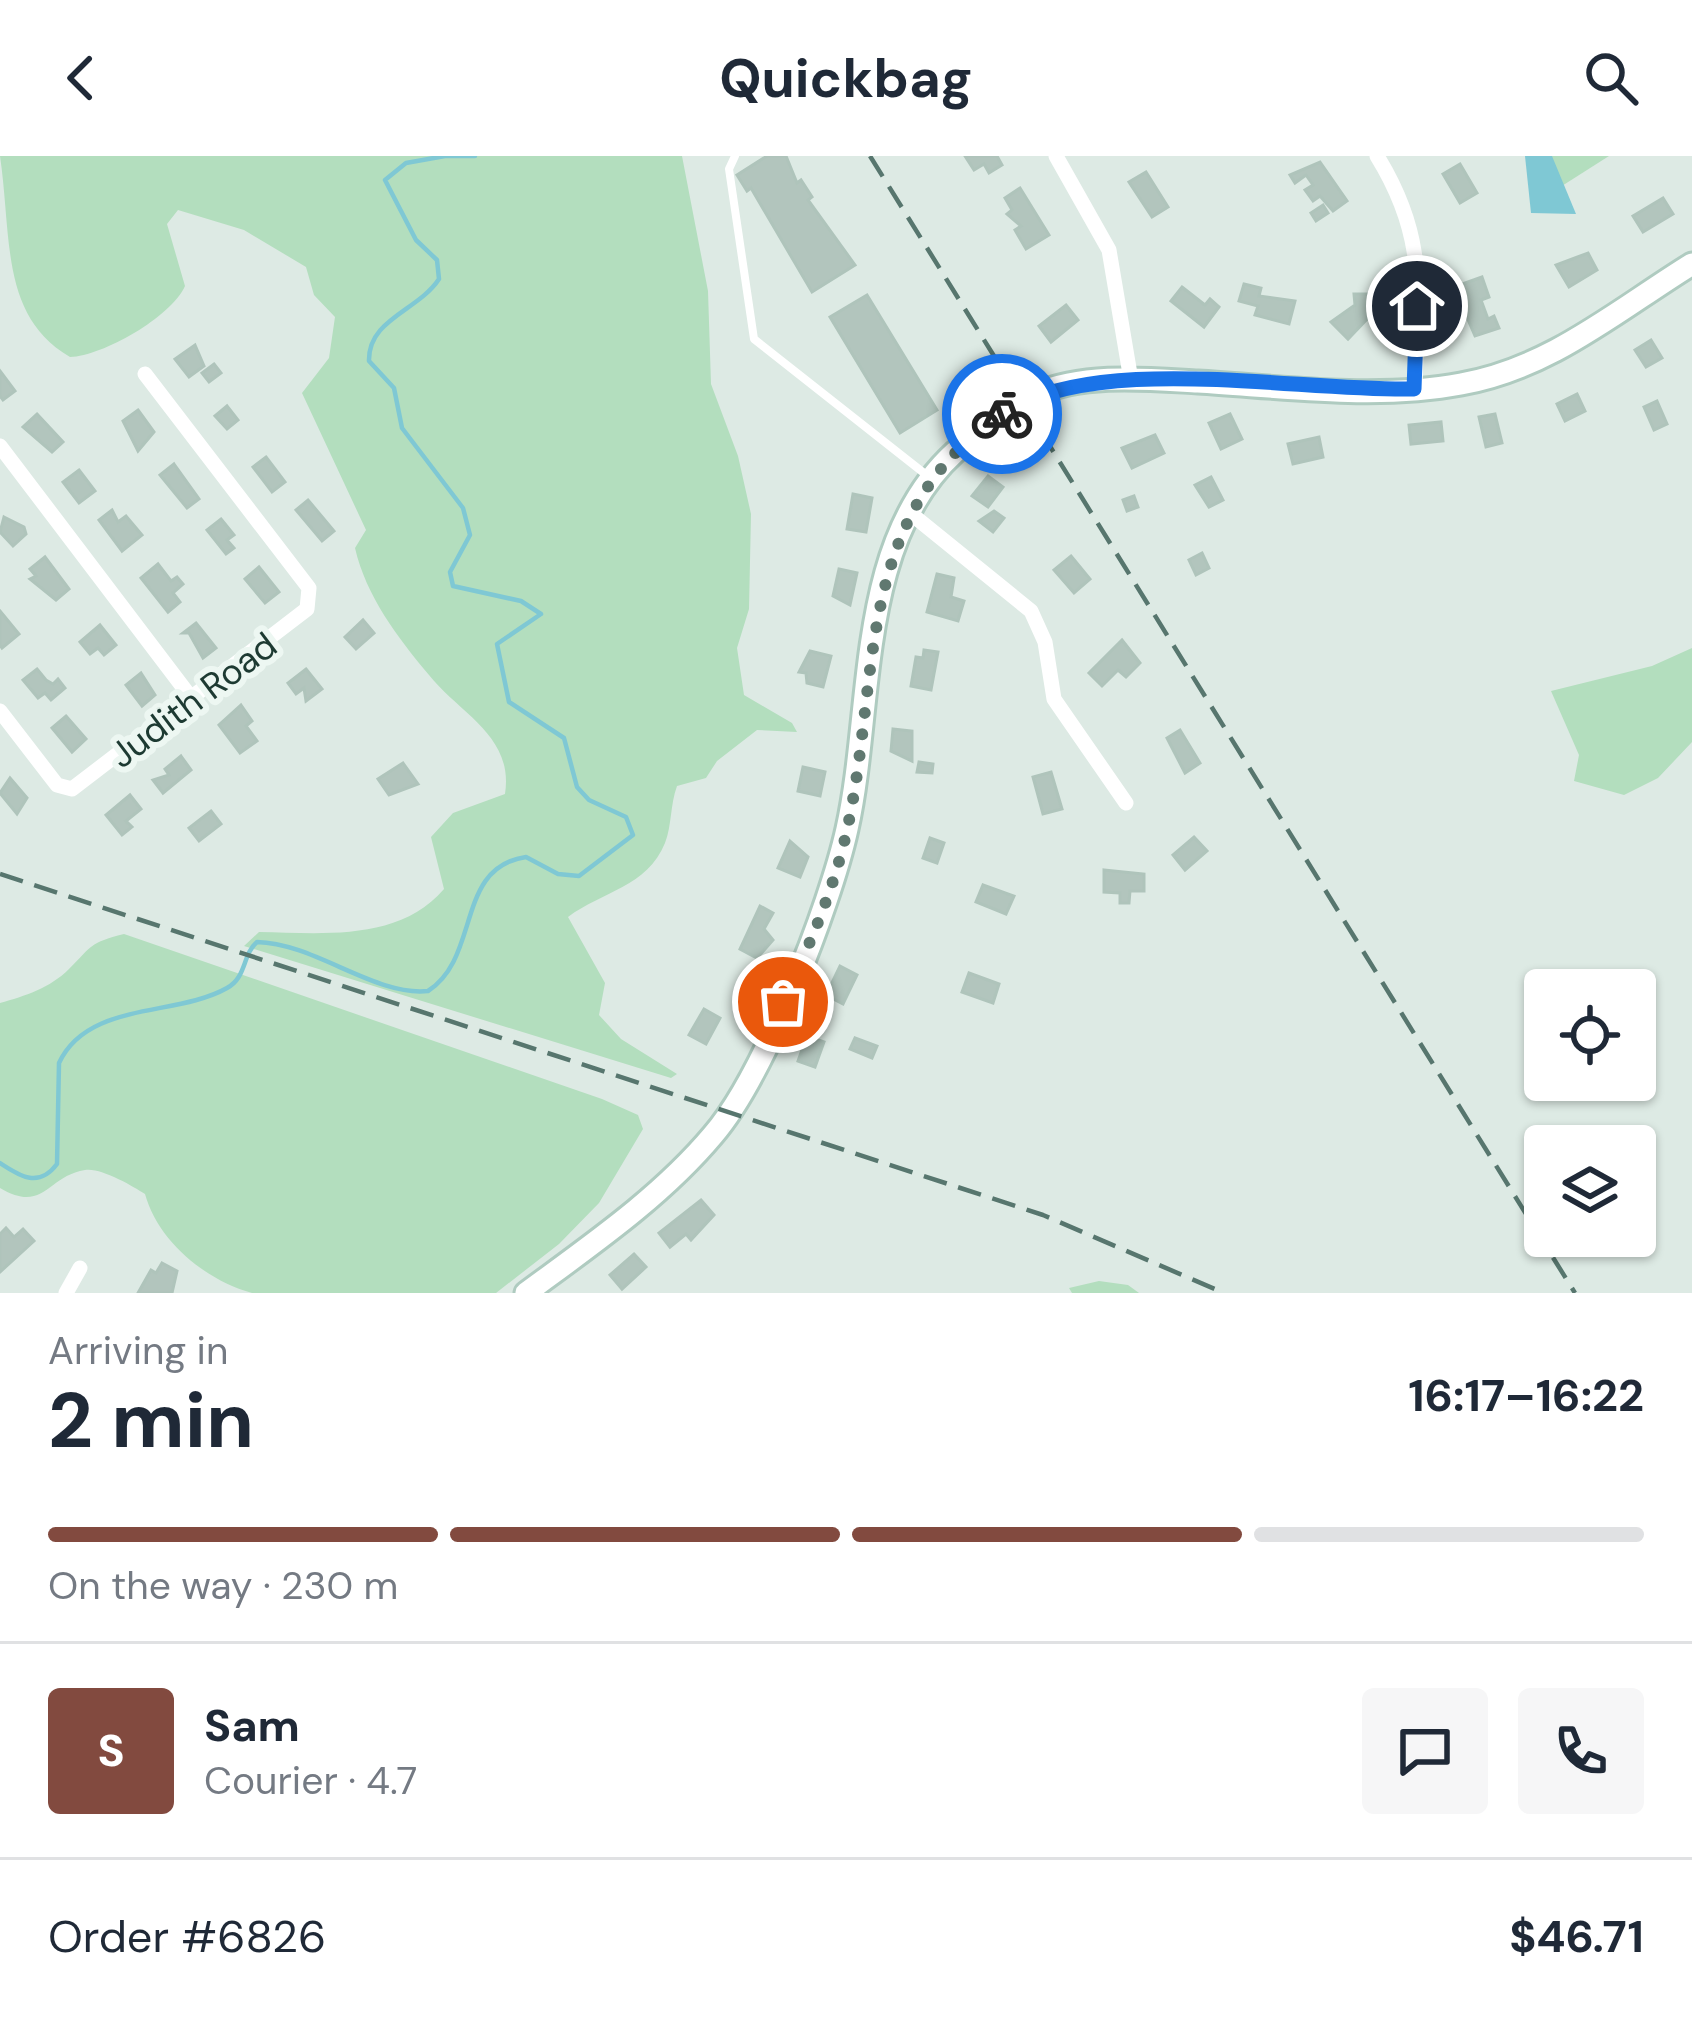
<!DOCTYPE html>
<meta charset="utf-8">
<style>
:root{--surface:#fff;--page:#f6f6f7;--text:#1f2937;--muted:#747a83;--line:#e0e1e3;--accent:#824a3f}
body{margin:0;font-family:"DM Sans",sans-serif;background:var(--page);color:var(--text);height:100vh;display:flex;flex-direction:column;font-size:45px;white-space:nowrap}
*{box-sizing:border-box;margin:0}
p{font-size:39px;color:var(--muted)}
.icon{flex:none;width:66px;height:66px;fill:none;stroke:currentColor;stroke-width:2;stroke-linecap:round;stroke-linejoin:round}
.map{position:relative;height:1137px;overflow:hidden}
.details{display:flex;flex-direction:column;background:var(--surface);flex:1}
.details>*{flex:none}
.buttons{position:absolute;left:1524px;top:813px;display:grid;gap:24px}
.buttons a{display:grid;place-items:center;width:132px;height:132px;border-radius:12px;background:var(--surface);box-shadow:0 3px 9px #0004;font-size:60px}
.pin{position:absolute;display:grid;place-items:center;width:102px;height:102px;color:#fff;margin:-51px;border:6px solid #fff;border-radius:50%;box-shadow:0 3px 12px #0007}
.courier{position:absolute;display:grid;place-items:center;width:120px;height:120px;margin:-60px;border:9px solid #1a73e8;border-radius:50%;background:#fff;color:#222;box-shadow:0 3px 15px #0007}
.summary em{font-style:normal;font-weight:700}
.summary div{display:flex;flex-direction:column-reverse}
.summary{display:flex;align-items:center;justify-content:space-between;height:204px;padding:0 48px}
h1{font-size:78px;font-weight:700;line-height:90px}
.bar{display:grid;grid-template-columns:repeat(4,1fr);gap:18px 12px;align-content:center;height:144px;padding:0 48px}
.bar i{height:15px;border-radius:9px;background:var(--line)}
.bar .on{background:var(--accent)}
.bar p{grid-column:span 4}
.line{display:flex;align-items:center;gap:30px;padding:0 48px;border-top:3px solid var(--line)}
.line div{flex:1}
.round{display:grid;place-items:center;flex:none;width:126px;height:126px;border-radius:12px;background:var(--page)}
header{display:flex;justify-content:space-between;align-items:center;height:156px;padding:0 48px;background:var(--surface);font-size:54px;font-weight:700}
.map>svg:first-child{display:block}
</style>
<header><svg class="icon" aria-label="back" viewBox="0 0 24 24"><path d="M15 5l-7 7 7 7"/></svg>Quickbag<svg class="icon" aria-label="search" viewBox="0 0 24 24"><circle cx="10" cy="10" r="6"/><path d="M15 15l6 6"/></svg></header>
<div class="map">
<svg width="1692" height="1137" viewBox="0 0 1692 1137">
<rect width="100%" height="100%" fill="#ddeae4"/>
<g fill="#b3debe">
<path d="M0,0H682L708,135L711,228L738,300L751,358L749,453L737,492L744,539L792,567L797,576L757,574L717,605L706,622L677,630C670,649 672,669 665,687C647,731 603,735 568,761L605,827L599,859L621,883L677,918L671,922L244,790L259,776C321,777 399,786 444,733L431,681L453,657L505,638C514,580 460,558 429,519C398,482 366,440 355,392L366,374L302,237L329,202L335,161L314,139L306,111L244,74L178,54L167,68L185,130C171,161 103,200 70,201C0,160 12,82 0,0Z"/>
<polygon points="1534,0 1609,0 1554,35"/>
<polygon points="1692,492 1692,586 1658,622 1624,639 1574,625 1579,599 1551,535 1652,510"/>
<path d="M124,778L602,943L638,959L643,973L599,1047L559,1088L496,1137H252C205,1124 158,1085 145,1038C133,1030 100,1011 85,1014C47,1020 44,1058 0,1032V847C25,840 50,832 69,813C93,789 89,787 124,778Z"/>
<polygon points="1099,1125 1128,1129 1139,1137 1072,1137 1069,1132"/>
</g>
<polygon fill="#7fc8d4" points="1525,0 1552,0 1576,58 1531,57"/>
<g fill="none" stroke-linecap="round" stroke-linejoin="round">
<g stroke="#7fc8d4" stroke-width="4.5">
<polyline points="446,0 475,0"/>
<path d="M0,1007C21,1021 39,1032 57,1008L59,907C88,845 176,861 227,832C247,821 242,799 257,786C314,787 376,841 428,835C481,801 455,711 526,701L558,718L579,720L633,679L626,661L589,644L577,631L564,582L509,546L497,488L541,458L521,445L453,430L450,416L470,379L463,352L402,272L394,232L369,205C368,163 418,155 439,123L437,104L416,84L385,24L406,7L445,0"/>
</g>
</g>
<g fill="#b2c5bd" stroke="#afc4bb" stroke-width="3">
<polygon points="767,0 786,0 797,27 801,24 812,41 808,44 855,109 812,136 751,32 747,35 737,19"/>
<polygon points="965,0 997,0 1002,9 989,17 984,8 974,14"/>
<polygon points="1320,6 1347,45 1333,55 1320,40 1313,45 1305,34 1313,29 1306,19 1295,27 1290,19"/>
<polygon points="1460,8 1477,37 1460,47 1443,18"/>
<polygon points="1146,16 1168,51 1152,61 1129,26"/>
<polygon points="1020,32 1049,79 1026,93 1015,74 1021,70 1007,58 1012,54 1005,42"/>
<polygon points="1663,42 1673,58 1643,76 1633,60"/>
<polygon points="1323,49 1328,57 1316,65 1311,57"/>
<polygon points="1588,97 1597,114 1569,131 1556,109"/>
<polygon points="1482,121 1489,141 1481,144 1488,163 1494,160 1499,172 1475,180 1454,131"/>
<polygon points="1244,128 1261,132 1259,140 1295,145 1289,168 1255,159 1258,150 1239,145"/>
<polygon points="1182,131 1205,149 1210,143 1219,151 1204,171 1171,145"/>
<polygon points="1354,138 1373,138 1373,157 1348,183 1331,166 1355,149"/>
<polygon points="867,139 937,254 900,277 830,161"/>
<polygon points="1066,149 1078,164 1051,186 1039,170"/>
<polygon points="1651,184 1662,202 1646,211 1635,194"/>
<polygon points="195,189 204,210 189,221 175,203"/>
<polygon points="214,208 221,217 209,226 202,217"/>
<polygon points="0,215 15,235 3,244 0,240"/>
<polygon points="1577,238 1585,255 1565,265 1557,248"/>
<polygon points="1657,245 1667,268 1654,274 1644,251"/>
<polygon points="227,250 238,264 227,273 215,260"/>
<polygon points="138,254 154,276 138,295 123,265"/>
<polygon points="37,258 63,286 52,296 23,271"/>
<polygon points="1230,258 1242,283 1221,293 1209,267"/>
<polygon points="1495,258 1502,287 1486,291 1479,261"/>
<polygon points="1441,266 1443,285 1411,288 1409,269"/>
<polygon points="1155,279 1164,297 1132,312 1122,292"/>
<polygon points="1319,281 1323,301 1293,308 1288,288"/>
<polygon points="266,301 285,326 272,336 253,311"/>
<polygon points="174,308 199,343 187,352 160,319"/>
<polygon points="79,314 95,335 79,347 63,326"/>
<polygon points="988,320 1003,331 988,351 972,340"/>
<polygon points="1211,321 1223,344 1209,351 1195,329"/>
<polygon points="853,338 872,342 866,376 847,373"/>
<polygon points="1134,340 1138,351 1127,355 1123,344"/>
<polygon points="308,344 334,375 322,385 296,354"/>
<polygon points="112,354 118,366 126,360 142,379 122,395 99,364"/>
<polygon points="994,355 1004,362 993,376 979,365"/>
<polygon points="4,361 24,371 26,378 13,390 0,376"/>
<polygon points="221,363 234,379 227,384 234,392 226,398 207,374"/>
<polygon points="1202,397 1209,412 1196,419 1189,404"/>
<polygon points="1071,400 1090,423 1074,437 1054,414"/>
<polygon points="45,401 69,433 56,444 30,423 36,420 30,413"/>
<polygon points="158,408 171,425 177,421 183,428 173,437 180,446 168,456 141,422"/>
<polygon points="259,411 279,436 265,447 245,423"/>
<polygon points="839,413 857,417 850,449 833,440"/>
<polygon points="937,418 954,422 951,441 964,445 958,465 927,456"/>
<polygon points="0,455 19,478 2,492 0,489"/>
<polygon points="363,464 374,477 356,493 345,481"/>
<polygon points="196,467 216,492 203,502 189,477 183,477"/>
<polygon points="100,469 116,489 104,499 98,492 90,498 80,486"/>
<polygon points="1122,484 1140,507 1126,521 1118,514 1102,530 1089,517"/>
<polygon points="924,494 938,496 931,534 911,530 916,501 923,502"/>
<polygon points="810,495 831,500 823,531 807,527 806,517 799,516"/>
<polygon points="37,513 46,524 53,528 58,523 65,532 51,544 45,537 38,542 23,524"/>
<polygon points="306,513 322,533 306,545 304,532 296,538 288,527"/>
<polygon points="141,517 155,539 142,550 126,529"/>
<polygon points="241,549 252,565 246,570 257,585 240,597 219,569"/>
<polygon points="66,560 86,583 72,596 52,572"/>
<polygon points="893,573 912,575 912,605 891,595"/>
<polygon points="1180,574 1200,607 1185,617 1167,582"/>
<polygon points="181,600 191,614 163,637 153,624 169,619 165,613"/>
<polygon points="919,606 933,608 932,617 917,616"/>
<polygon points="403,607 418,628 389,639 378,623"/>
<polygon points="803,611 825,616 820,640 798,635"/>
<polygon points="1051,616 1062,653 1043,658 1033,621"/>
<polygon points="10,622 27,642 17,658 0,637"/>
<polygon points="130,639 141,653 126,665 132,671 122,679 106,659"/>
<polygon points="211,655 221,668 199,685 189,672"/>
<polygon points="1194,681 1207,695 1185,714 1173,699"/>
<polygon points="930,682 944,687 937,707 923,702"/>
<polygon points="790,685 808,701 800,721 778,712"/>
<polygon points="1104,714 1144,718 1144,735 1130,735 1129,747 1120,747 1120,737 1104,736"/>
<polygon points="983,729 1014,740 1006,758 976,746"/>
<polygon points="760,750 773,757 764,773 773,784 757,802 740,793"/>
<polygon points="840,810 857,819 843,848 826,839"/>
<polygon points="969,817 999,828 993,847 962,836"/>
<polygon points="704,853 720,862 706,888 689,879"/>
<polygon points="807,880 824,886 815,911 798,905"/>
<polygon points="855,882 877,890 872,902 850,893"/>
<polygon points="701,1044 714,1059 691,1084 686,1078 670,1091 659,1077"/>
<polygon points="6,1072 14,1081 23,1073 34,1085 0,1116 0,1078"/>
<polygon points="634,1098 646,1111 622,1133 610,1119"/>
<polygon points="162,1107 177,1115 172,1137 138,1137 151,1114 156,1117"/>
</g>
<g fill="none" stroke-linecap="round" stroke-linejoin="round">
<defs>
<path id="secondary" d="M526,1137C591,1089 661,1041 713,979C764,920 830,750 847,673C874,552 855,387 955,296C978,274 1006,250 1036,238C1085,217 1145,223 1198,226C1282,231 1377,244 1461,228C1551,212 1616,155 1692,108"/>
</defs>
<use href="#secondary" stroke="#afcbc0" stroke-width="27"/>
<polyline stroke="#fff" stroke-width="8" points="735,0 729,13 754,183 929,321"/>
<g stroke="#fff" stroke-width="15">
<polyline points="1056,0 1109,94 1131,224"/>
<path d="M1377,0C1429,84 1417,139 1415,233"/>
<polyline points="0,290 192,543"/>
<polyline points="910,357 1031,455 1045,486 1054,543 1126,647"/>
<polyline points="0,555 57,629 72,633 307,453 309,432 145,218"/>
<polyline points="66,1137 80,1112"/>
</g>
<use href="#secondary" stroke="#fff" stroke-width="21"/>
<g stroke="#57766e" stroke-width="4.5" stroke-dasharray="24 12" stroke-linecap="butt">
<polyline points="870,0 1575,1137"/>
<polyline points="0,718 1043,1059 1224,1137"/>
</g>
</g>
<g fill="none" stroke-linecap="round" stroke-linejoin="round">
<path stroke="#607870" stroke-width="12" stroke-dasharray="0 21.6" d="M783,846C809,790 834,734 847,674C881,520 853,358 1002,258"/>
<path stroke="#1a73e8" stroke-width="15" d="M1002,258C1098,195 1297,236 1414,233L1417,150"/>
</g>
<g text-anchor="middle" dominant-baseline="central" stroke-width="12" stroke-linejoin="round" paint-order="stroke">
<g font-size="36" fill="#1d3a32" stroke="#edf7f2">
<text transform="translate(193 544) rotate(-37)">Judith Road</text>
</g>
</g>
</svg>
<div class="buttons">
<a><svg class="icon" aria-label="locate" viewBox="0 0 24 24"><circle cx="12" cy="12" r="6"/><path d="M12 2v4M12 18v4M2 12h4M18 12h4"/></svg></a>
<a><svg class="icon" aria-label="layers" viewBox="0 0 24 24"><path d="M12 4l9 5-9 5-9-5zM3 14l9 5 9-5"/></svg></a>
</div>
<div class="pin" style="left:783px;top:846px;background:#ea580c"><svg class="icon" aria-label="bag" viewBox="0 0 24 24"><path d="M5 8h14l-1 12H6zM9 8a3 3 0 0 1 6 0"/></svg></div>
<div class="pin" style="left:1417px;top:150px;background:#1f2937"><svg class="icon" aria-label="home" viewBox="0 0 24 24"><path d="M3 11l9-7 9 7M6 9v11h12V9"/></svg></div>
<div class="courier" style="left:1002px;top:258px"><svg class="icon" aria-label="bike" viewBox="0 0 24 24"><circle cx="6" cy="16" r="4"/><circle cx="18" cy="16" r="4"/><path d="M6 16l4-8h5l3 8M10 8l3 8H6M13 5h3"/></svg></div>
</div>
<section class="details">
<div class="summary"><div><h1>2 min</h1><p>Arriving in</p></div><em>16:17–16:22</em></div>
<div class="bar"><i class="on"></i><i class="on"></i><i class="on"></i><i></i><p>On the way · 230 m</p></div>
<div class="line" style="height:216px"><b class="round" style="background:var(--accent);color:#fff">S</b><div><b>Sam</b><p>Courier · 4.7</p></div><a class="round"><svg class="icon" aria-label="chat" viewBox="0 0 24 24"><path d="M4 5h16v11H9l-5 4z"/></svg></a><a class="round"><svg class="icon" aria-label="phone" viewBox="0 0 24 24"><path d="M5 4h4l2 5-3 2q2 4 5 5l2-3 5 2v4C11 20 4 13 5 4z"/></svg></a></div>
<div class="line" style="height:156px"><div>Order #6826</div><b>$46.71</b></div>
</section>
